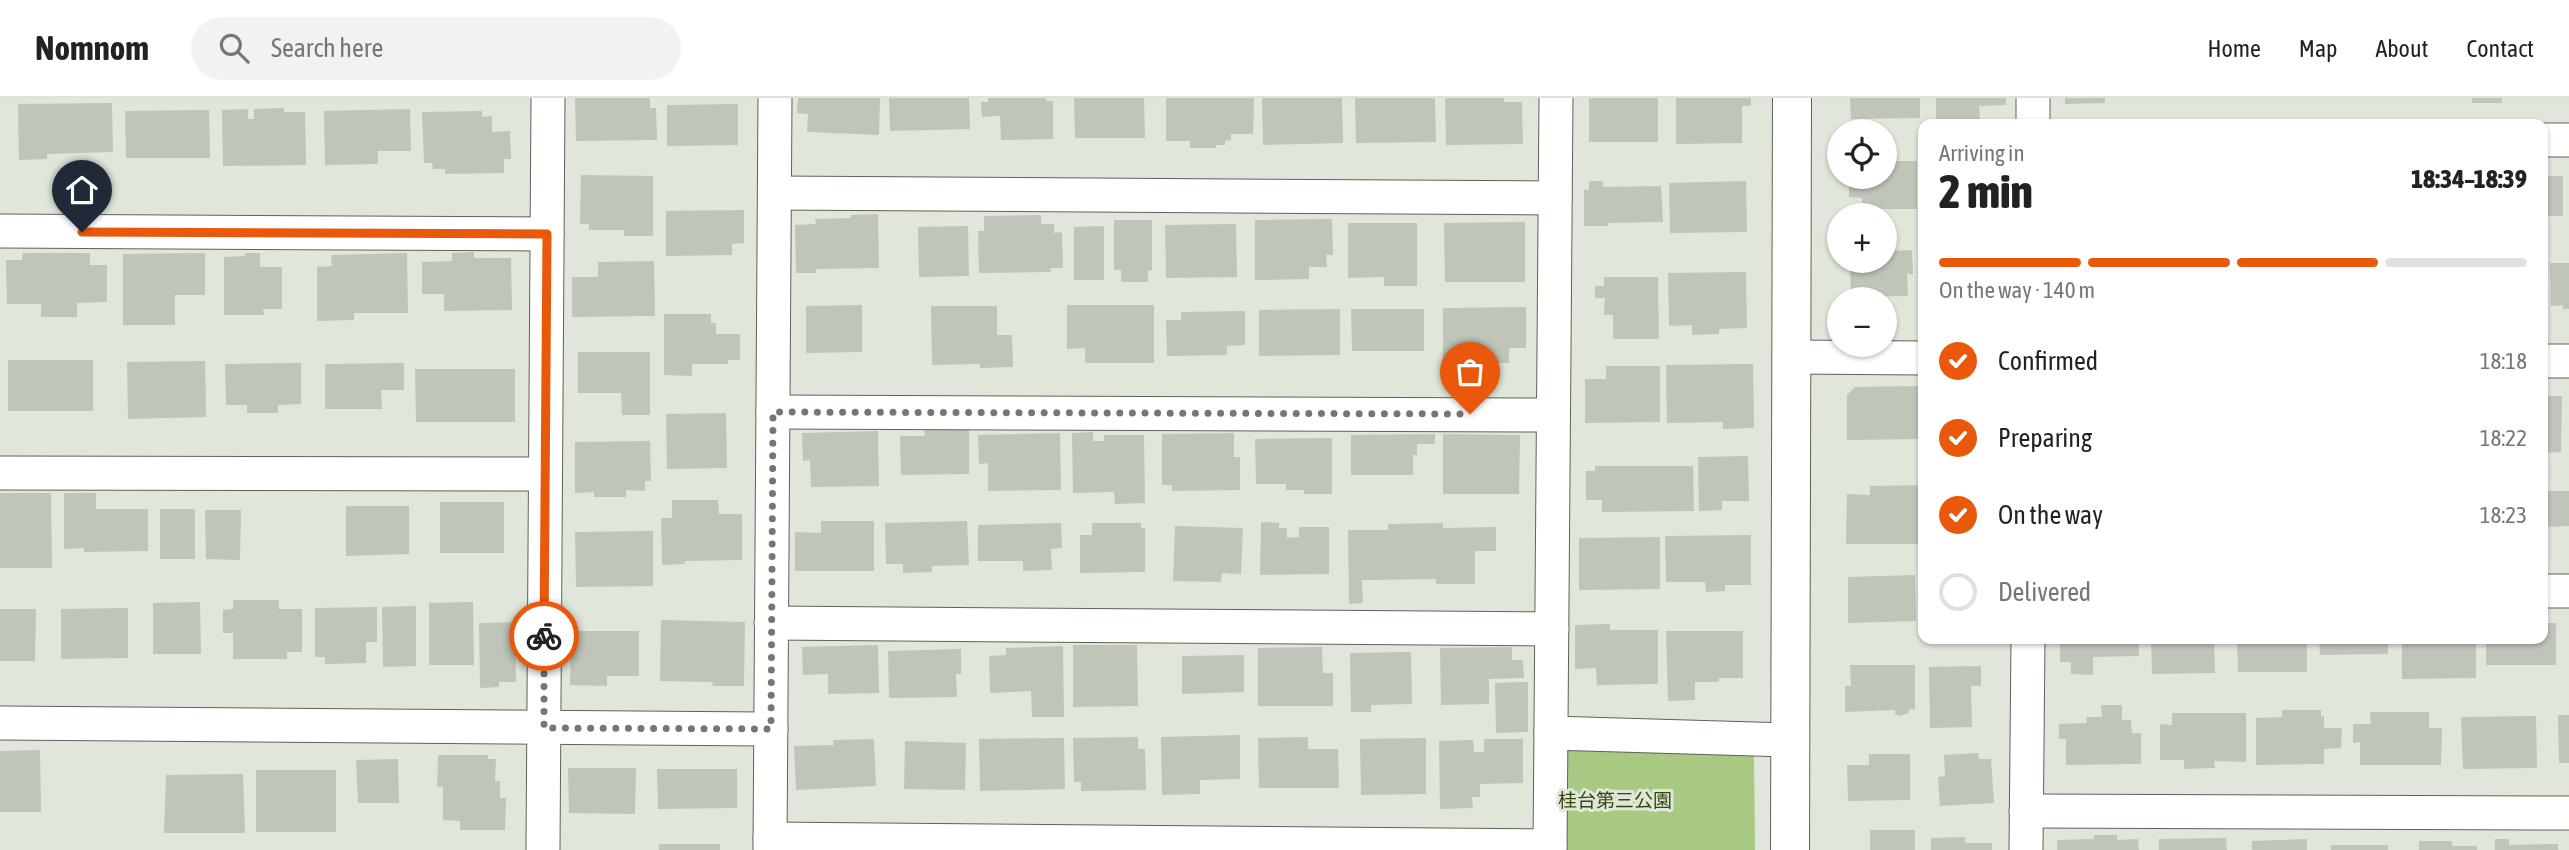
<!DOCTYPE html>
<meta charset="utf-8">
<style>
:root{--surface:#fff;--page:#f2f2f2;--text:#222;--muted:#767676;--line:#e0e0e0;--accent:#ea580c}
body{margin:0;font-family:"Asap Condensed","Noto Sans JP",sans-serif;background:var(--page);color:var(--text);height:100vh;display:flex;flex-direction:column;font-size:26px;white-space:nowrap}
*{box-sizing:border-box;margin:0}
p{font-size:23px;color:var(--muted)}
.icon{flex:none;width:38px;height:38px;fill:none;stroke:currentColor;stroke-width:2;stroke-linecap:round;stroke-linejoin:round}
.map{position:relative;flex:1;overflow:hidden}
.details{position:absolute;left:1918px;top:21px;width:630px;height:525px;display:flex;flex-direction:column;background:var(--surface);border-radius:14px;box-shadow:0 2px 5px #0004}
.details>*{flex:none}
.controls{position:absolute;left:1827px;top:21px;display:grid;gap:14px}
.controls a{display:grid;place-items:center;width:70px;height:70px;border-radius:50%;background:var(--surface);box-shadow:0 2px 5px #0004;font-size:35px}
.pin{position:absolute;display:grid;place-items:center;width:60px;height:60px;color:#fff;margin:-72px -30px;border-radius:50% 50% 50% 0;rotate:-45deg;box-shadow:0 0 7px #0007}
.pin .icon{rotate:45deg}
.courier{position:absolute;display:grid;place-items:center;width:70px;height:70px;margin:-35px;border:5px solid #ea580c;border-radius:50%;background:#fff;color:#222;box-shadow:0 2px 9px #0007}
.headline em{font-style:normal;font-weight:800}
.headline div{display:flex;flex-direction:column-reverse}
.headline{display:flex;align-items:center;justify-content:space-between;height:119px;padding:0 21px}
h1{font-size:46px;font-weight:800;line-height:52px}
.bar{display:grid;grid-template-columns:repeat(4,1fr);gap:10px 7px;align-content:center;height:84px;padding:0 21px}
.bar i{height:9px;border-radius:5px;background:var(--line)}
.bar .selected{background:var(--accent)}
.bar p{grid-column:span 4}
ol{padding:0 21px;list-style:none}
li{display:flex;align-items:center;gap:21px;height:77px}
li p{margin-inline-start:auto}
li .icon{padding:7px;border-radius:50%;background:var(--accent);color:#fff;stroke-width:4}
li:last-child{color:var(--muted)}
li i{width:38px;height:38px;border:4px solid var(--line);border-radius:50%}
header{display:flex;align-items:center;gap:42px;box-sizing:border-box;height:98px;padding:0 35px;background:var(--surface);border-bottom:2px solid var(--line)}
header strong{font-size:33px}
nav{display:flex;gap:38px;margin-inline-start:auto;font-size:24px}
.search{width:490px;height:63px;background:var(--page);display:flex;align-items:center;gap:18px;box-sizing:border-box;padding:0 24px;border-radius:38px;color:var(--muted);font-size:26px}
.map>svg:first-child{display:block}
</style>
<header>
<strong>Nomnom</strong>
<div class="search"><svg class="icon" aria-label="search" viewBox="0 0 24 24"><circle cx="10" cy="10" r="6"/><path d="M15 15l6 6"/></svg>Search here</div>
<nav><a>Home</a><a>Map</a><a>About</a><a>Contact</a></nav>
</header>
<div class="map">
<svg width="2569" height="752" viewBox="0 0 2569 752">
<rect width="100%" height="100%" fill="#e0e6da"/>
<polygon fill="#a7c981" points="1563,650 1754,657 1755,752 1563,752"/>
<g fill="#bfc5b9">
<polygon points="575,0 650,0 650,10 656,10 657,42 576,43"/>
<polygon points="798,0 880,0 879,37 807,34 808,16 797,15"/>
<polygon points="889,0 969,0 970,31 890,33"/>
<polygon points="988,0 1046,0 1046,3 1053,3 1053,41 1001,42 1000,18 982,19 981,4 988,4"/>
<polygon points="1074,0 1144,0 1145,40 1075,40"/>
<polygon points="1166,0 1254,0 1253,36 1231,36 1231,42 1225,43 1225,47 1216,47 1216,50 1190,50 1190,43 1166,43"/>
<polygon points="1262,0 1342,0 1343,45 1263,47"/>
<polygon points="1355,0 1435,0 1436,44 1356,45"/>
<polygon points="1445,0 1504,0 1504,4 1522,4 1523,46 1446,47"/>
<rect x="1589" y="0" width="69" height="44"/>
<polygon points="1676,0 1751,0 1751,8 1742,8 1742,45 1676,46"/>
<polygon points="1850,0 1920,0 1920,20 1851,21"/>
<polygon points="1936,0 2006,0 2006,7 1979,8 1980,22 1936,23"/>
<polygon points="2065,0 2105,0 2105,5 2065,6"/>
<rect x="2472" y="0" width="30" height="5"/>
<polygon points="112,5 113,54 47,56 47,61 19,62 18,6"/>
<polygon points="738,6 738,47 667,48 667,7"/>
<polygon points="284,10 284,14 305,14 306,67 223,68 222,12 248,11 248,21 254,21 254,11"/>
<polygon points="410,11 411,53 378,53 378,66 325,67 324,13"/>
<polygon points="209,12 210,60 126,60 125,13"/>
<polygon points="482,13 482,19 492,18 492,34 510,33 511,61 504,61 504,75 445,76 445,71 433,71 432,65 424,65 422,14"/>
<polygon points="1885,63 1917,63 1917,111 1862,111 1862,100 1849,99 1849,79 1885,79"/>
<polygon points="581,77 653,78 653,138 624,138 624,132 589,132 589,126 580,126"/>
<rect x="2543" y="78" width="20" height="40"/>
<polygon points="1589,83 1603,83 1603,89 1661,88 1663,124 1608,125 1608,128 1584,128 1584,92 1589,92"/>
<polygon points="1746,83 1747,134 1670,135 1669,85"/>
<polygon points="744,112 744,145 732,146 732,157 666,158 666,113"/>
<polygon points="878,116 879,170 816,171 816,175 796,175 795,127 816,126 815,121 851,120 851,117"/>
<polygon points="1041,117 1041,126 1054,126 1054,135 1062,134 1063,170 1050,170 1051,174 979,175 978,133 984,133 984,118"/>
<polygon points="1332,121 1333,157 1326,157 1327,169 1309,169 1309,181 1255,182 1255,122"/>
<polygon points="1114,122 1152,122 1152,172 1148,173 1148,184 1121,184 1121,172 1114,172"/>
<polygon points="1525,124 1525,184 1445,184 1444,125"/>
<polygon points="1348,125 1417,125 1417,188 1384,188 1384,179 1348,180"/>
<polygon points="1236,126 1237,179 1166,180 1165,127"/>
<polygon points="968,128 969,178 919,179 918,129"/>
<polygon points="1104,128 1104,182 1074,182 1074,129"/>
<polygon points="1912,152 1913,176 1907,176 1908,198 1851,199 1850,163 1885,163 1885,153"/>
<polygon points="474,154 474,160 511,160 512,212 444,213 444,196 422,196 422,164 452,163 452,155"/>
<polygon points="23,155 90,155 90,167 107,167 107,204 77,205 77,219 41,219 41,206 7,206 6,162 22,162"/>
<polygon points="205,155 205,197 175,197 175,227 123,227 123,156"/>
<polygon points="245,155 260,155 260,169 282,169 282,211 263,211 264,217 224,217 224,159 245,158"/>
<polygon points="407,155 408,215 354,215 354,222 317,223 317,169 332,168 331,157"/>
<polygon points="654,163 655,218 572,219 572,179 598,179 598,164"/>
<polygon points="2550,165 2569,165 2569,211 2563,211 2563,207 2551,208"/>
<polygon points="1746,174 1747,230 1719,231 1719,236 1692,237 1692,227 1669,228 1668,175"/>
<polygon points="1604,179 1658,179 1659,241 1613,241 1613,217 1604,217 1605,200 1595,200 1595,188 1604,188"/>
<polygon points="862,207 862,254 806,255 806,208"/>
<polygon points="1067,207 1154,207 1154,265 1085,265 1085,250 1067,251"/>
<polygon points="931,208 997,208 997,237 1012,237 1013,269 980,270 980,266 932,267"/>
<polygon points="1526,209 1526,250 1509,250 1509,265 1443,265 1443,210"/>
<polygon points="1340,211 1340,257 1259,258 1259,212"/>
<polygon points="1351,211 1424,211 1424,253 1352,253"/>
<polygon points="1245,213 1245,247 1227,248 1227,257 1167,258 1166,222 1181,222 1181,214"/>
<polygon points="664,216 711,216 711,225 716,225 716,236 740,236 740,262 728,262 728,266 692,266 692,278 664,277"/>
<polygon points="578,254 650,254 650,317 622,317 621,295 578,295"/>
<rect x="8" y="262" width="85" height="51"/>
<polygon points="205,263 206,319 128,321 127,264"/>
<polygon points="301,265 301,306 278,307 278,315 247,315 247,307 226,307 225,266"/>
<polygon points="404,265 404,292 381,292 382,311 325,311 325,266"/>
<polygon points="1753,266 1754,330 1723,331 1723,324 1667,325 1666,267"/>
<polygon points="1606,268 1660,268 1660,324 1585,325 1585,281 1606,281"/>
<polygon points="415,271 515,271 515,324 416,324"/>
<polygon points="1922,288 1922,341 1847,342 1847,297 1855,289"/>
<polygon points="2543,298 2562,298 2561,354 2543,355"/>
<polygon points="726,315 727,370 667,371 666,316"/>
<polygon points="924,332 969,332 969,376 901,377 900,338 925,338"/>
<polygon points="878,333 879,388 811,389 810,362 803,363 802,335"/>
<polygon points="1093,334 1093,343 1104,343 1104,337 1144,337 1145,405 1115,406 1114,394 1073,395 1072,335"/>
<polygon points="1060,335 1061,392 988,393 988,365 979,366 978,337"/>
<polygon points="1234,335 1234,359 1240,359 1240,392 1172,393 1172,387 1162,387 1162,336"/>
<polygon points="1435,336 1435,346 1417,346 1417,357 1413,357 1413,377 1351,377 1351,337"/>
<polygon points="1443,336 1520,337 1519,396 1443,396"/>
<polygon points="1332,340 1332,396 1304,396 1304,392 1286,392 1286,386 1256,386 1255,341"/>
<polygon points="650,343 651,383 645,383 645,393 626,392 626,399 594,399 594,394 575,395 575,344"/>
<polygon points="1748,358 1749,403 1722,403 1722,412 1699,413 1698,359"/>
<polygon points="1595,368 1693,368 1694,413 1602,414 1602,402 1586,402 1586,373 1595,373"/>
<polygon points="1923,387 1923,446 1846,446 1847,396 1870,397 1870,388"/>
<polygon points="2546,393 2569,393 2569,428 2547,429"/>
<polygon points="0,395 51,395 52,470 0,470"/>
<polygon points="64,395 96,395 96,411 148,411 148,453 84,454 84,450 64,451"/>
<polygon points="672,402 718,402 719,416 742,416 742,462 685,463 685,466 662,467 661,420 672,420"/>
<rect x="440" y="404" width="64" height="51"/>
<polygon points="346,408 409,408 409,456 346,458"/>
<rect x="160" y="411" width="35" height="50"/>
<polygon points="205,412 241,412 240,462 206,461"/>
<polygon points="821,423 874,423 874,473 795,473 795,434 821,435"/>
<polygon points="967,423 969,467 932,468 932,474 903,475 903,466 886,466 885,425"/>
<polygon points="1261,424 1279,425 1279,430 1287,430 1287,440 1299,439 1299,429 1329,429 1329,476 1260,477"/>
<polygon points="1061,425 1062,450 1051,451 1052,472 1023,473 1023,463 978,463 978,427"/>
<polygon points="1092,425 1141,425 1141,430 1145,430 1145,474 1080,475 1080,437 1092,437"/>
<polygon points="1443,425 1443,430 1496,429 1496,453 1475,453 1475,486 1436,486 1436,481 1362,482 1363,505 1349,506 1348,432 1388,432 1388,426"/>
<polygon points="1175,428 1243,430 1241,476 1222,475 1221,484 1173,483"/>
<polygon points="653,433 653,488 576,489 575,434"/>
<polygon points="1751,437 1751,487 1725,487 1725,493 1706,494 1705,484 1666,484 1665,438"/>
<polygon points="1660,439 1660,491 1579,492 1579,440"/>
<polygon points="1915,477 1916,523 1848,525 1848,479"/>
<polygon points="233,502 279,502 279,511 302,511 302,554 287,554 287,561 233,561 233,535 223,535 223,512 233,511"/>
<polygon points="200,504 201,556 153,556 153,505"/>
<polygon points="473,504 474,567 429,567 429,505"/>
<polygon points="416,508 416,568 383,569 382,509"/>
<polygon points="377,509 377,544 366,544 366,565 325,566 325,559 315,559 315,510"/>
<polygon points="128,510 128,560 61,561 61,511"/>
<polygon points="0,511 36,511 35,563 0,563"/>
<polygon points="661,522 745,524 744,588 712,588 713,584 660,583"/>
<polygon points="515,524 516,584 499,584 499,589 480,590 479,525"/>
<polygon points="2543,525 2556,525 2556,567 2486,567 2486,541 2543,541"/>
<polygon points="1610,526 1610,532 1658,532 1658,586 1597,587 1596,570 1575,571 1575,527"/>
<polygon points="571,533 639,533 639,578 607,578 607,588 570,587"/>
<polygon points="1666,533 1743,533 1743,580 1719,580 1719,584 1695,584 1695,602 1668,603"/>
<polygon points="2060,541 2139,541 2139,558 2093,559 2093,577 2071,576 2071,564 2060,564"/>
<polygon points="2151,541 2214,541 2215,575 2152,576"/>
<polygon points="2237,541 2279,541 2279,545 2307,545 2307,574 2238,574"/>
<polygon points="2319,541 2388,541 2388,556 2320,557"/>
<polygon points="2402,541 2476,541 2476,580 2402,581"/>
<polygon points="878,547 879,595 828,596 828,576 803,577 802,549"/>
<polygon points="1073,547 1137,547 1138,608 1073,609"/>
<polygon points="1063,548 1064,619 1032,619 1031,593 990,595 989,558 1006,557 1006,550"/>
<polygon points="1322,549 1323,575 1333,575 1333,608 1258,608 1258,550"/>
<polygon points="1512,549 1512,562 1523,562 1524,580 1489,581 1489,606 1441,607 1440,550"/>
<polygon points="961,551 961,576 956,576 957,599 889,600 888,553"/>
<polygon points="1411,554 1412,606 1371,607 1371,614 1351,614 1350,555"/>
<polygon points="1244,557 1244,594 1182,596 1182,558"/>
<polygon points="1850,567 1915,567 1915,611 1909,611 1908,615 1900,618 1895,616 1895,612 1845,614 1845,588 1851,588"/>
<polygon points="1981,568 1981,588 1971,588 1972,629 1930,630 1929,569"/>
<polygon points="1528,584 1528,634 1496,635 1495,585"/>
<polygon points="2101,607 2122,607 2122,622 2131,622 2132,635 2141,635 2141,666 2066,667 2066,641 2059,641 2059,626 2087,625 2086,619 2102,619"/>
<polygon points="2282,612 2321,612 2321,619 2324,618 2324,630 2342,630 2341,650 2324,651 2324,666 2256,667 2256,620 2282,619"/>
<polygon points="2370,614 2429,614 2429,630 2442,630 2441,667 2360,667 2360,644 2353,645 2353,626 2371,626"/>
<polygon points="2172,615 2246,615 2246,664 2214,663 2215,670 2184,671 2184,662 2160,662 2160,626 2172,627"/>
<polygon points="2558,617 2569,617 2569,665 2559,665"/>
<polygon points="2536,618 2537,670 2463,671 2461,619"/>
<polygon points="1240,637 1240,681 1200,682 1200,696 1162,697 1161,639"/>
<polygon points="1138,639 1138,651 1145,651 1146,692 1081,693 1081,684 1074,684 1073,640"/>
<polygon points="1308,639 1308,651 1338,651 1339,690 1259,690 1258,640"/>
<polygon points="1064,640 1065,691 980,693 979,641"/>
<polygon points="1426,640 1426,696 1361,697 1360,641"/>
<polygon points="874,641 876,688 796,692 794,648 834,647 833,642"/>
<polygon points="1484,641 1523,641 1523,685 1480,686 1480,699 1472,699 1473,710 1440,711 1439,643 1473,642 1474,654 1484,654"/>
<polygon points="905,643 966,645 965,692 904,691"/>
<polygon points="40,652 41,714 0,714 0,653"/>
<polygon points="1978,655 1979,661 1991,661 1994,705 1940,708 1938,679 1945,678 1944,657"/>
<polygon points="1869,656 1910,656 1910,702 1848,703 1847,667 1869,667"/>
<polygon points="438,657 488,657 488,661 496,661 495,683 500,683 500,700 506,700 505,732 460,732 460,723 443,722 443,689 437,689"/>
<polygon points="398,661 399,705 358,705 356,662"/>
<polygon points="568,670 636,670 635,716 569,715"/>
<polygon points="657,671 737,671 737,710 658,711"/>
<rect x="256" y="672" width="80" height="62"/>
<polygon points="243,676 245,735 164,735 166,677"/>
<rect x="1870" y="732" width="45" height="20"/>
<polygon points="2094,737 2117,737 2117,742 2138,741 2139,752 2057,752 2057,742 2094,741"/>
<polygon points="1965,739 1965,745 1992,745 1992,752 1931,752 1931,740"/>
<polygon points="2226,740 2227,752 2159,752 2159,741"/>
<polygon points="2307,741 2307,752 2252,752 2252,743"/>
<polygon points="2495,741 2509,741 2509,747 2558,746 2558,752 2495,752"/>
<polygon points="2419,743 2452,743 2452,748 2477,748 2477,752 2419,752"/>
<rect x="659" y="746" width="61" height="6"/>
<rect x="2331" y="747" width="57" height="5"/>
</g>
<g fill="none" stroke-linecap="round" stroke-linejoin="round">
<defs>
<g id="minor">
<polyline points="2033,26 2033,0"/>
<polyline points="2543,42 2569,42"/>
<polyline points="775,95 1555,100"/>
<polyline points="0,133 547,136"/>
<polyline points="1792,259 1923,260"/>
<polyline points="2543,263 2569,263"/>
<polyline points="773,314 1553,317"/>
<polyline points="0,375 545,376"/>
<polyline points="2543,493 2569,493"/>
<polyline points="771,525 1552,531"/>
<polyline points="0,625 771,631"/>
<polyline points="1551,635 1790,642"/>
<polyline points="2026,713 2569,715"/>
<polyline points="770,741 1550,748"/>
<polyline points="543,752 548,0"/>
<polyline points="770,752 775,0"/>
<polyline points="1550,752 1556,0"/>
<polyline points="2026,752 2028,541"/>
</g>
<polyline id="tertiary" points="1790,752 1792,0"/>
</defs>
<use href="#minor" stroke="#5e6359" stroke-width="35"/>
<use href="#tertiary" stroke="#5e6359" stroke-width="40"/>
<use href="#minor" stroke="#fff" stroke-width="33"/>
<use href="#tertiary" stroke="#fff" stroke-width="38"/>
</g>
<g fill="none" stroke-linecap="round" stroke-linejoin="round">
<polyline stroke="#747871" stroke-width="7" stroke-dasharray="0 12.6" points="544,538 544,630 771,631 773,314 1470,316"/>
<polyline stroke="#ea580c" stroke-width="9" points="82,134 547,136 544,538"/>
</g>
<g text-anchor="middle" dominant-baseline="central" stroke-width="6" stroke-linejoin="round" paint-order="stroke">
<g font-size="19" fill="#304809" stroke="#e0e6da">
<text x="1615" y="702">桂台第三公園</text>
</g>
</g>
</svg>
<div class="controls">
<a><svg class="icon" aria-label="locate" viewBox="0 0 24 24"><circle cx="12" cy="12" r="6"/><path d="M12 2v4M12 18v4M2 12h4M18 12h4"/></svg></a>
<a>+</a>
<a>−</a>
</div>
<div class="pin" style="left:1470px;top:316px;background:#ea580c"><svg class="icon" aria-label="bag" viewBox="0 0 24 24"><path d="M5 8h14l-1 12H6zM9 8a3 3 0 0 1 6 0"/></svg></div>
<div class="pin" style="left:82px;top:134px;background:#1f2937"><svg class="icon" aria-label="home" viewBox="0 0 24 24"><path d="M3 11l9-7 9 7M6 9v11h12V9"/></svg></div>
<div class="courier" style="left:544px;top:538px"><svg class="icon" aria-label="bike" viewBox="0 0 24 24"><circle cx="6" cy="16" r="4"/><circle cx="18" cy="16" r="4"/><path d="M6 16l4-8h5l3 8M10 8l3 8H6M13 5h3"/></svg></div>
<section class="details">
<div class="headline"><div><h1>2 min</h1><p>Arriving in</p></div><em>18:34–18:39</em></div>
<div class="bar"><i class="selected"></i><i class="selected"></i><i class="selected"></i><i></i><p>On the way · 140 m</p></div>
<ol>
<li><svg class="icon" aria-label="check" viewBox="0 0 24 24"><path d="M5 12l5 5 9-10"/></svg>Confirmed<p>18:18</p></li>
<li><svg class="icon" aria-label="check" viewBox="0 0 24 24"><path d="M5 12l5 5 9-10"/></svg>Preparing<p>18:22</p></li>
<li><svg class="icon" aria-label="check" viewBox="0 0 24 24"><path d="M5 12l5 5 9-10"/></svg>On the way<p>18:23</p></li>
<li><i></i>Delivered</li>
</ol>
</section>
</div>
